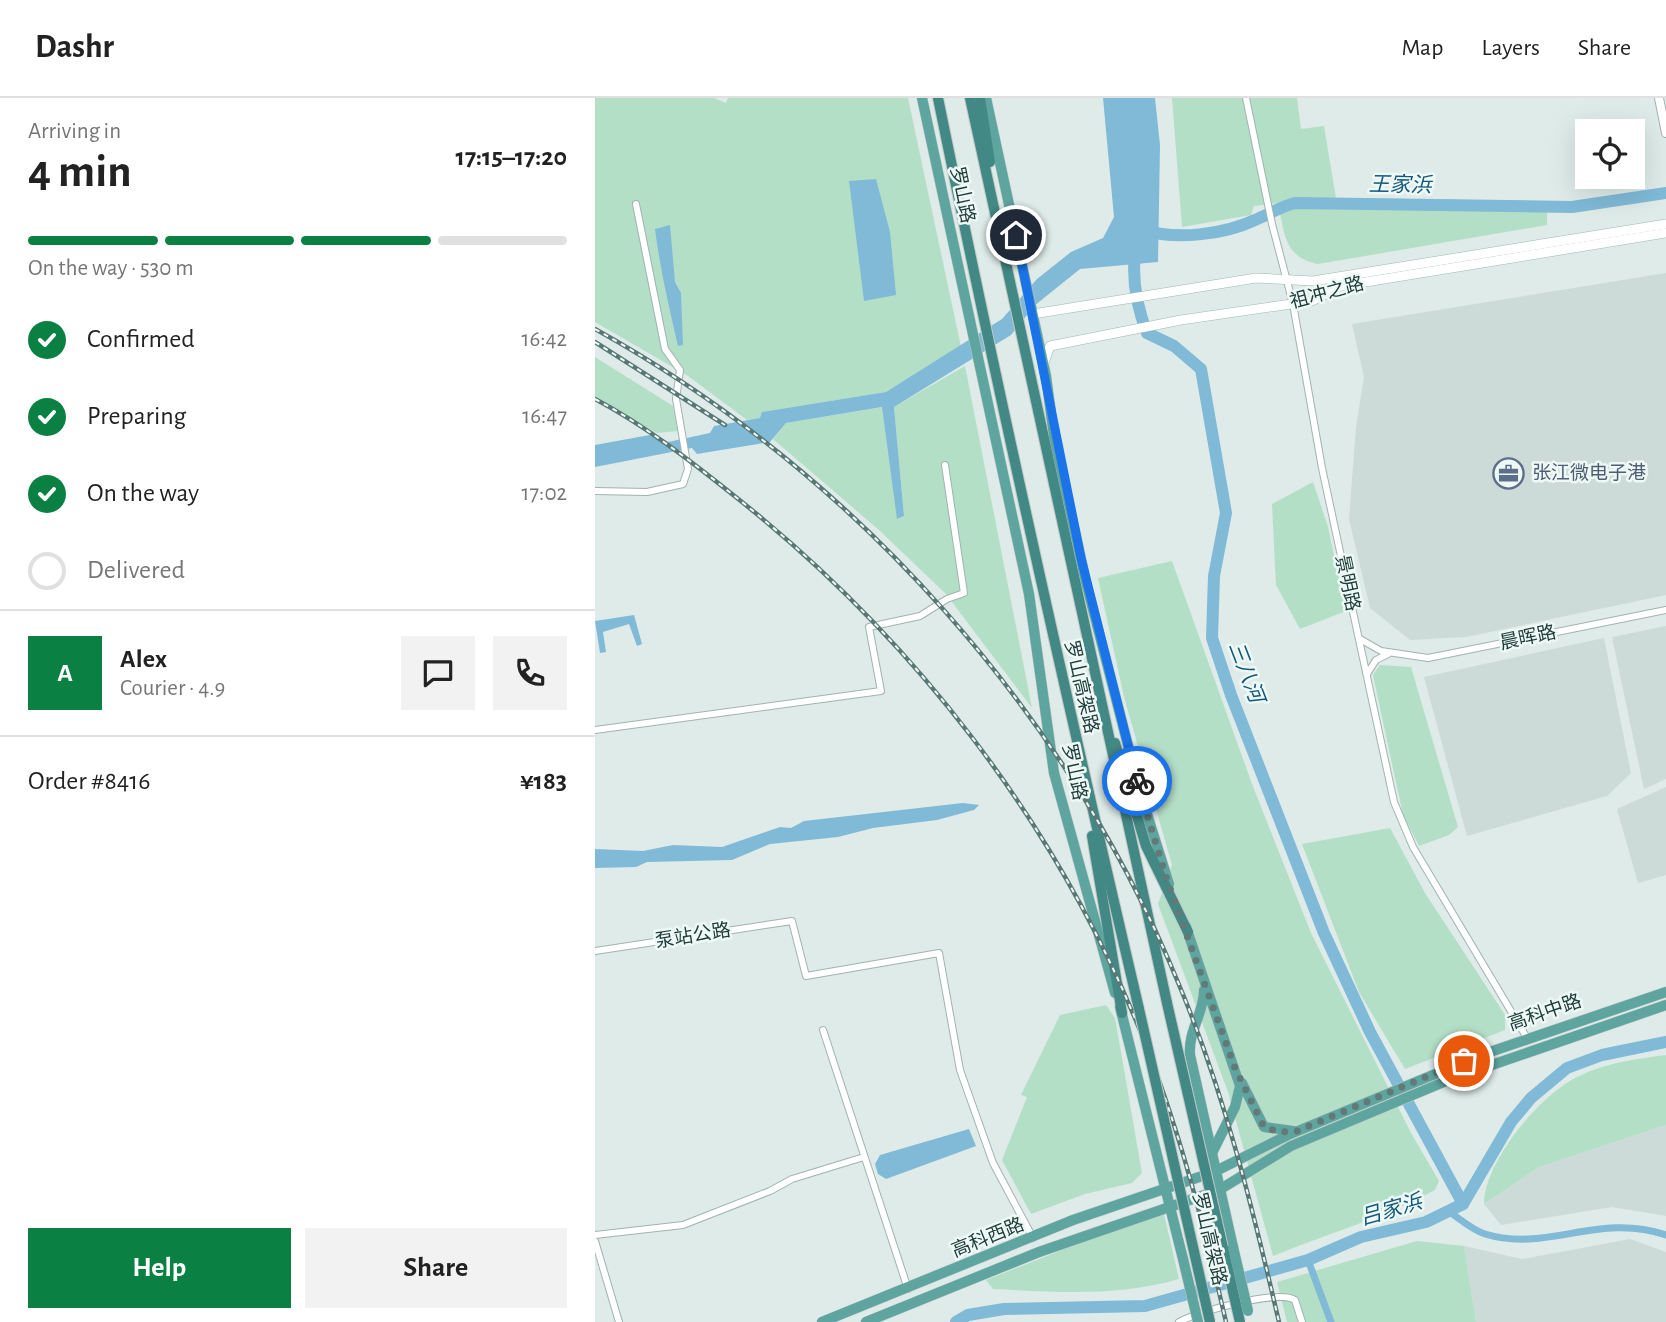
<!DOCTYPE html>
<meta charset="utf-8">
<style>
:root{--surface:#fff;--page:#f2f2f2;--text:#222;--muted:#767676;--line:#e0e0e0;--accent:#0b8043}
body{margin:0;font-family:"Alegreya Sans","Noto Sans SC",sans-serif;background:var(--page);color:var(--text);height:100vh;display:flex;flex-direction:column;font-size:26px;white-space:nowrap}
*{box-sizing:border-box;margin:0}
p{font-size:23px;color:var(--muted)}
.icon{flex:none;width:38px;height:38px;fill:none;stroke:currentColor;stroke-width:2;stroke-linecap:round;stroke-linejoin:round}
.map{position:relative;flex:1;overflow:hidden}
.panel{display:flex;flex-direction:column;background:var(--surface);width:595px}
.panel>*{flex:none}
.fabs{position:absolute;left:980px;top:21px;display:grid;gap:14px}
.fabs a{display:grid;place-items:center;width:70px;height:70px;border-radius:0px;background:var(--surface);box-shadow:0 7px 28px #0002;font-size:35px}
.pin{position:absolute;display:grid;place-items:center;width:60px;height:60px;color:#fff;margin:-30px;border:4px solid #fff;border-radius:50%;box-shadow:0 2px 7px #0007}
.courier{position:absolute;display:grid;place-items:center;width:70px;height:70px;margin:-35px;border:5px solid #1a73e8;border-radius:50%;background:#fff;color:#222;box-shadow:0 2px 9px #0007}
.headline em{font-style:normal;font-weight:700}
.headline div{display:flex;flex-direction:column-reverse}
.headline{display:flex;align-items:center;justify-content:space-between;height:119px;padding:0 28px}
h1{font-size:46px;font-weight:700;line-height:52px}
.bar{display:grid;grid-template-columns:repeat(4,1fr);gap:10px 7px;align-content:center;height:84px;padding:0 28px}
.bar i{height:9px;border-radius:5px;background:var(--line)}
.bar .selected{background:var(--accent)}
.bar p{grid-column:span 4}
.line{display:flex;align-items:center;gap:18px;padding:0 28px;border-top:2px solid var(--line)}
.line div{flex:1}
.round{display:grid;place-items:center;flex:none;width:74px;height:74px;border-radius:0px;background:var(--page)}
ol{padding:0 28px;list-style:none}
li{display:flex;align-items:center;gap:21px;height:77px}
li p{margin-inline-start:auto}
li .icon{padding:7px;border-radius:50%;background:var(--accent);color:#fff;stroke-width:4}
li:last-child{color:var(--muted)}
li i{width:38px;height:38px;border:4px solid var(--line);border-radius:50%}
.primary-button{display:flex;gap:14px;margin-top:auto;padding:14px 28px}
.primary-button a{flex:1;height:80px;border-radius:0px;background:var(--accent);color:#fff;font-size:28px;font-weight:700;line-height:80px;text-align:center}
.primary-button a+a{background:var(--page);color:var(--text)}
header{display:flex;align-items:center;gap:42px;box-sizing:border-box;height:98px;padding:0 35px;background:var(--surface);border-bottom:2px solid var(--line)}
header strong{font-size:33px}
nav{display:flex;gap:38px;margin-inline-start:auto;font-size:24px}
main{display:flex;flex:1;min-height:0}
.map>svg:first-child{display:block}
</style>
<header>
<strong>Dashr</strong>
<nav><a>Map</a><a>Layers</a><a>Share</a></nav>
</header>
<main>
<section class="panel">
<div class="headline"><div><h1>4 min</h1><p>Arriving in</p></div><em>17:15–17:20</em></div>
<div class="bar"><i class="selected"></i><i class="selected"></i><i class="selected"></i><i></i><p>On the way · 530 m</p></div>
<ol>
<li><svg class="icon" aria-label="check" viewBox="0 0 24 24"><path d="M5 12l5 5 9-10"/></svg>Confirmed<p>16:42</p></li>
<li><svg class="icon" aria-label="check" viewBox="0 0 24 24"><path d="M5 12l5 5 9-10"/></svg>Preparing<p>16:47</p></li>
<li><svg class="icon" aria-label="check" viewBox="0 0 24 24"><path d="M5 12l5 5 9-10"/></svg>On the way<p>17:02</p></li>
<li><i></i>Delivered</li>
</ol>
<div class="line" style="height:126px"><b class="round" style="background:var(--accent);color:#fff">A</b><div><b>Alex</b><p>Courier · 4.9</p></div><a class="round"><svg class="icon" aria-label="chat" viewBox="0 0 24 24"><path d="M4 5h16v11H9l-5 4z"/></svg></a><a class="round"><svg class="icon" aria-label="phone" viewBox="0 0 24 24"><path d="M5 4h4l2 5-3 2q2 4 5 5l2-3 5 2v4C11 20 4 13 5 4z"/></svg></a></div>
<div class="line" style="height:91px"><div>Order #8416</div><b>¥183</b></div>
<div class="primary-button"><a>Help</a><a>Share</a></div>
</section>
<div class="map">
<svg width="1071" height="1224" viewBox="0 0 1071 1224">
<rect width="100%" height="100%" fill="#deebe8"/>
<g fill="#ccdbd7">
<polygon points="1071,175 1071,497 871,539 815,542 775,510 754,421 761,329 769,279 757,226"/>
<polygon points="1071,528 1071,681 1049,691 1017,539"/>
<polygon points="1009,540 1036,675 1012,698 872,738 829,579"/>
<polygon points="1071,689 1071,777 1043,785 1022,711"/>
<polygon points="1071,1027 1071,1118 1017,1109 906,1127 889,1106 944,1069"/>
<polygon points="1035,1141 1071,1154 1071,1224 881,1224 869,1148 927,1161"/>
</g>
<g fill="#b4dfc7">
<polygon points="0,0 119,0 131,5 133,0 313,0 366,249 291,294 168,314 165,320 152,322 93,278 0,224"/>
<path d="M577,0H702L706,31L729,28L741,100L952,103V127L723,166C688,159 690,135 683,105L659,108L656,117L587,129Z"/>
<polygon points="0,259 78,308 83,333 62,335 0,302"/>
<polygon points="370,268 437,610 351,496 284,432 178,341 191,325 288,309 303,421 309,418 299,309"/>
<polygon points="718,384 733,429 751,513 705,531 681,487 677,406"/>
<path d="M577,463L657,686L716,835L816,1035L844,1083L840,1092C788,1120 732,1136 678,1158L633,994L563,806L577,767L529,599L503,480Z"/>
<polygon points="785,567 816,569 863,729 854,737 824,748 808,717 778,577"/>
<polygon points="795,730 830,795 910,917 910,932 810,971 764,894 707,746"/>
<polygon points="511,907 520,920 547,1075 537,1085 490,1096 436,1116 407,1062 432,999 426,997 465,917"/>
<path d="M1071,957V1027L944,1069L889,1106C889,1064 945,997 982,979C1009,965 1041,961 1071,957Z"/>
<path d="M568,1112L584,1181C523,1199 461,1194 398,1191L391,1182Z"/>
<polygon points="822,1143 869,1148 881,1224 692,1224 682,1184"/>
</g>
<g fill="#80bad7">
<polygon points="508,0 560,0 565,47 563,164 485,171 439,208 416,237 299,309 309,418 302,421 287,309 191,325 175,344 102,356 97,350 0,369 0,347 60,336 73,344 115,335 119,328 165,320 167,314 291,294 407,221 442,181 476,154 508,140 519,119"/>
<polygon points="281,81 295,134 301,197 269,203 254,83"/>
<path d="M75,127L80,184L86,195L88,247L83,248C74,209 65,171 60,131Z"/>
<polygon points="39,517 47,546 42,548 34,526 8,534 11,554 5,555 0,523"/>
<polygon points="368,705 384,707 379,712 342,722 278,730 243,739 175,746 137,762 52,764 41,769 0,770 0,751 48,753 78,747 127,749 185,729 196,730 209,723"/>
<polygon points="374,1031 381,1048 291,1081 283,1076 280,1066 285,1057"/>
</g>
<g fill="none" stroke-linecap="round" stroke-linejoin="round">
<g stroke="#80bad7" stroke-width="7">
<path d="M853,1113C864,1120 877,1132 890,1136C952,1155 1003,1114 1071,1137"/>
<polyline points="713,1162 736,1224"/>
</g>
<g stroke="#80bad7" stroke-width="12">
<path d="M548,132C581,142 628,137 660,122C674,116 685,109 700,105L977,109L1071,95"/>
<path d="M541,150C536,178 542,209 552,235L579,248L606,271L631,415L619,478L617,540L636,597L729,835L775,934L868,1106"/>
<polyline points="361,1224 373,1217 409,1211 550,1208 713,1162 766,1139 831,1124 868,1106 916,1024 936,1000 972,970 1007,957 1071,944"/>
</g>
<defs>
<g id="minor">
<polyline points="651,0 677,126 698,206 727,370 799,704 818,749 932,940"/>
<polyline points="0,393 52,394 88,386 93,371 81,301 85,272 70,251 41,106"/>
<polyline points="765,541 786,553 833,560 1071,512"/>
<polyline points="772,576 781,562 793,556"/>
<polyline points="0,632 286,593 274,529 325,518 352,501 369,495 350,367"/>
<polyline points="0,853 197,823 211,878 344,855 365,972 398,1065 438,1140"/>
<polyline points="228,932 313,1191"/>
<polyline points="0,1137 88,1127 175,1093 197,1081 269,1059"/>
<polyline points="0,1143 24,1224"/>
<path d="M584,1224C601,1214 683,1191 700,1202L707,1224"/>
</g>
<polyline id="tertiary" points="1064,0 1071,35"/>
<g id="secondary">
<polyline points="438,216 661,180 718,183 1071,126"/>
<polyline points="449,265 455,248 586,222 717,203 746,188 1071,135"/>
</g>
<g id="primary">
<polyline points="327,0 434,496 459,675 520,895"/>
<polyline points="391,0 451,278 459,338 491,484 545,694 574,786"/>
<polyline points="591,829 645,988 640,1009 617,1055"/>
<path d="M609,892C609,916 593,932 595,957L638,1149"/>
<polyline points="525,909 588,1161"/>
<polyline points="647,985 669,1029 698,1033"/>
<polyline points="227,1224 478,1122 619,1074 693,1037 886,957 1071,894"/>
<polyline points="271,1224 444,1154 624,1092 696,1048 856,981 1071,907"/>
</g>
<g id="trunk">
<path d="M343,0C405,305 473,608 544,911"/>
<polyline points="375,0 572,905"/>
<polyline points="385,0 395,64"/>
<polyline points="520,645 551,748 593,834"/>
<polyline points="497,738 527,915"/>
</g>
</defs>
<use href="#minor" stroke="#a1b3b0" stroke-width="8"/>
<use href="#tertiary" stroke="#a1b3b0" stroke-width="10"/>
<use href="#secondary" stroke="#9cb8b3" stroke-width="10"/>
<use href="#primary" stroke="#c0c8c8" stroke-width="11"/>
<use href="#trunk" stroke="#c0c8c8" stroke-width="12"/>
<use href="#minor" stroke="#fff" stroke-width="6"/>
<use href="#tertiary" stroke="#fff" stroke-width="8"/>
<use href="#secondary" stroke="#fff" stroke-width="9"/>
<use href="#primary" stroke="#5ea5a0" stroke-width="10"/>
<use href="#trunk" stroke="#428884" stroke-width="10"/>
<defs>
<g id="rail">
<path d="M0,231C261,376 475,616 587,894C631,1001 658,1112 684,1224"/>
<polyline points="0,244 130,327"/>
<path d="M0,301C51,328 97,364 142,400C317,539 460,723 544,930C583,1025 608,1124 631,1224"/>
</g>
</defs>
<use href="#rail" stroke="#587875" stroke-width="4.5"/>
<use href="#rail" stroke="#eef8f5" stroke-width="2" stroke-dasharray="5" stroke-linecap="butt"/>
<defs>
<g id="primary-bridge">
<polyline points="638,1149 653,1213"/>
<polyline points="588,1161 603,1224"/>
</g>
<g id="trunk-bridge">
<polyline points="572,905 645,1224"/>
<polyline points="544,911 615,1224"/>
</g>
</defs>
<use href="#primary-bridge" stroke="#c0c8c8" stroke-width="11" stroke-linecap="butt"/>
<use href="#trunk-bridge" stroke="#c0c8c8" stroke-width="12" stroke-linecap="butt"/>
<use href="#primary-bridge" stroke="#5ea5a0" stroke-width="10"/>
<use href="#trunk-bridge" stroke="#428884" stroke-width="10"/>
</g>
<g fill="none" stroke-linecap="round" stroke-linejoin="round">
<polyline stroke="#617977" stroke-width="7" stroke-dasharray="0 12.6" points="542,683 572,782 640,970 669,1029 685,1034 702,1033 869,963"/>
<polyline stroke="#1a73e8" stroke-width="9" points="421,137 486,460 542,683"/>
</g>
<defs>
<symbol id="office-ring" viewBox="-11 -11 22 22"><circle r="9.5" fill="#eef8f5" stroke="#5c6f8a" stroke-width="1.5"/><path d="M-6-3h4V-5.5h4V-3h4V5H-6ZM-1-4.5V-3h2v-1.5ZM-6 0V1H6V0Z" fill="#5c6f8a"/></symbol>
</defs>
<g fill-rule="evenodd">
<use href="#office-ring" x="896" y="358" width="35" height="35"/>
</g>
<g text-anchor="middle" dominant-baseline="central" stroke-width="5" stroke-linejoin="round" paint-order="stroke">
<g font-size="19" fill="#1e3c3a" stroke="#eef8f5">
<text transform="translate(367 97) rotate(78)">罗山路</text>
<text transform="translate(732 195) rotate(-15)">祖冲之路</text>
<text transform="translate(752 485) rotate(78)">景明路</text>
<text transform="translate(933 540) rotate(-12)">晨晖路</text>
<text transform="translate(486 589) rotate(77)">罗山高架路</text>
<text transform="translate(479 674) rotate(78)">罗山路</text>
<text transform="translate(98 838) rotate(-9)">泵站公路</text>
<text transform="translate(950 915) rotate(-19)">高科中路</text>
<text transform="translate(393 1140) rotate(-22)">高科西路</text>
<text transform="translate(614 1141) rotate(77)">罗山高架路</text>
</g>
<g font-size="19" fill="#4e5e75" stroke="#eef8f5" text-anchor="start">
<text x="937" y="375">张江微电子港</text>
</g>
<g font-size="21" font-style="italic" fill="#13597d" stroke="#eef8f5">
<text transform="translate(805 87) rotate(1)">王家浜</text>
<text transform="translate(651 574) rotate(69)">三八河</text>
<text transform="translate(796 1112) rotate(-16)">吕家浜</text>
</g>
</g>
</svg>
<div class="fabs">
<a><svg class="icon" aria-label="locate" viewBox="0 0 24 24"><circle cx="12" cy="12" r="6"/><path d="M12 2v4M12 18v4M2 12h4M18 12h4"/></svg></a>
</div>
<div class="pin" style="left:869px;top:963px;background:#ea580c"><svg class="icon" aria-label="bag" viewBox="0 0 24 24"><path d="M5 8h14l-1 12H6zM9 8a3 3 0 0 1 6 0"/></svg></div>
<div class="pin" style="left:421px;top:137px;background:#1f2937"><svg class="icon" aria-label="home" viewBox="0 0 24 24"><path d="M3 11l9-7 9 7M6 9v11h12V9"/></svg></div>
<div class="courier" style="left:542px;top:683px"><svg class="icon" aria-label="bike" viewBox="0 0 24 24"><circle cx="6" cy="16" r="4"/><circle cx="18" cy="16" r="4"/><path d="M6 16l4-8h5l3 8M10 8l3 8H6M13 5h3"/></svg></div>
</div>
</main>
